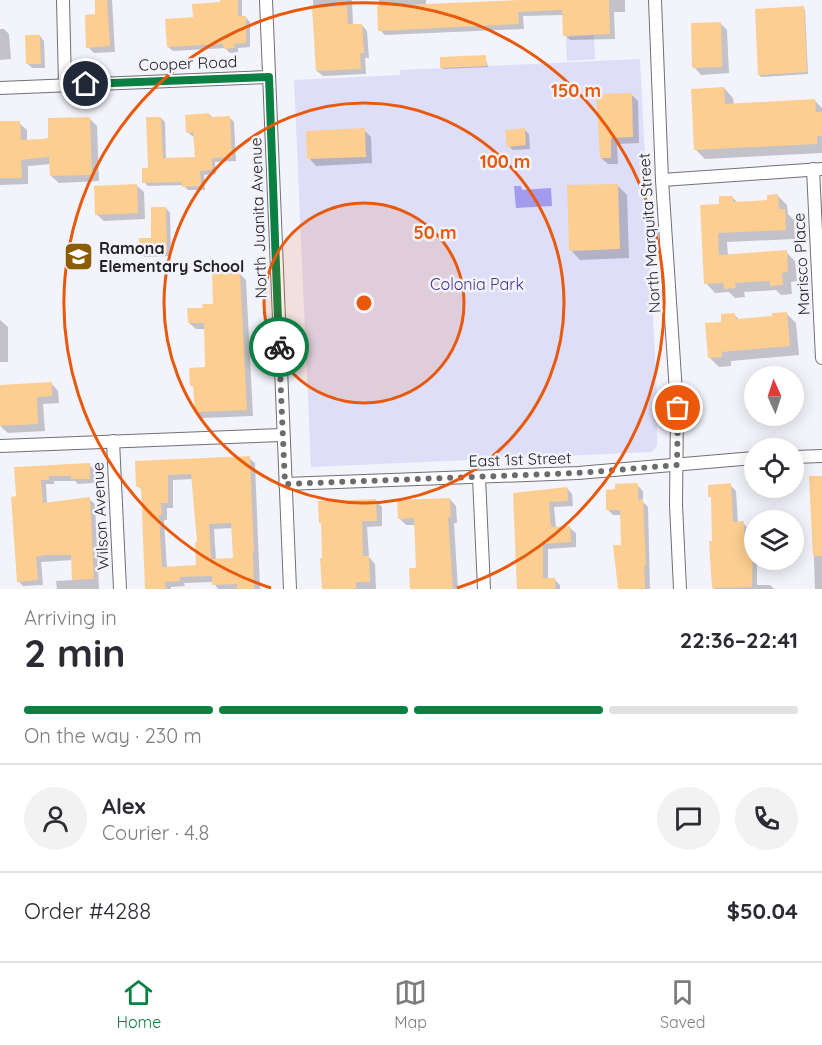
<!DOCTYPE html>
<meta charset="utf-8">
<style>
:root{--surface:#fff;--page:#f2f2f3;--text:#2b2b33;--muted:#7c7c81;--line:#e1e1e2;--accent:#0b8043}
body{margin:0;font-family:Quicksand,sans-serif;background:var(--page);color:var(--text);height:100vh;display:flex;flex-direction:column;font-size:22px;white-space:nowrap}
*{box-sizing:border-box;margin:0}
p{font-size:20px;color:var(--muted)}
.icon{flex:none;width:33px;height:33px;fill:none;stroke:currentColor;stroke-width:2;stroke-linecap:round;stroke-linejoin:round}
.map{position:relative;height:589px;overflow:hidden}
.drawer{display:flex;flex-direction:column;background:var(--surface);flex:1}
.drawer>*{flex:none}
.needle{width:39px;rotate:357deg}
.buttons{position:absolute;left:744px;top:366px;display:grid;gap:12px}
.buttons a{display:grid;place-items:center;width:60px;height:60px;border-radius:50%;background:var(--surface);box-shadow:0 3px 15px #0003;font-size:30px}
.pin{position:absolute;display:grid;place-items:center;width:51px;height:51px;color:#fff;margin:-26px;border:3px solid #fff;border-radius:50%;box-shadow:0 2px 6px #0007}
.courier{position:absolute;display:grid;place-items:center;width:60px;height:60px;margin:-30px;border:4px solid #0b8043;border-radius:50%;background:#fff;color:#222;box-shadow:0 2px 8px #0007}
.head em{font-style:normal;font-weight:800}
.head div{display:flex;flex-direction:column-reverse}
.head{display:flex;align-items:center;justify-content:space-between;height:102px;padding:0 24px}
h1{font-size:39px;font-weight:800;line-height:45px}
.bar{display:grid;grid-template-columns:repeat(4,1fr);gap:9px 6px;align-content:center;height:72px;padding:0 24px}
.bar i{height:8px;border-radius:4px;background:var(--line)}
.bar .current{background:var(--accent)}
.bar p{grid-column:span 4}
.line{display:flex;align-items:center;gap:15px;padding:0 24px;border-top:2px solid var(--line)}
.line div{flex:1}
.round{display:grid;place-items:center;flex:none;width:63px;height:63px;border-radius:32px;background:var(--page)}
.tabs{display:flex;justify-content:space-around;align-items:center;height:84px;border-top:2px solid var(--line);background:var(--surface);font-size:16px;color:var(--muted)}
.tabs a{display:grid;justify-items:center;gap:3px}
.tabs .current{color:var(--accent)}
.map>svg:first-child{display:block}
</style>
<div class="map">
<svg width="822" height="589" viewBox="0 0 822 589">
<rect width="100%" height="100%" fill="#f3f3fb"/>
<g fill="#dfdef8">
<polygon points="594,35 595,59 567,61 566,37"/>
<polygon points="640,59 657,397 657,446 652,452 311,467 294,80 400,75 400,70"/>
</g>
<polygon fill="#a39bed" points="514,186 521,186 522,190 551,188 552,206 516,208"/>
<g fill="#0003" fill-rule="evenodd">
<polygon points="96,0 112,0 115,52 94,53 88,47 97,16"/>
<polygon points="222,0 242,0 242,18 245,17 250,22 250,47 238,48 238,52 230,53 225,48 173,51 168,47 194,19 222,4"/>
<polygon points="313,0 352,0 353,26 362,25 367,31 369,58 365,58 366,74 323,76 317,71"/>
<polygon points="379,0 426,0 426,6 528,0 625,0 625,12 614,12 615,39 570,40 565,35 564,15 523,16 524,29 385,35 380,30"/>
<polygon points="803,8 805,10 808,74 761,77 759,75"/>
<polygon points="720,23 727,30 729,73 701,75 694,67"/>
<polygon points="0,29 4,29 9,34 11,59 0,60"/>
<polygon points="40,36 44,41 45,68 32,68 27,63"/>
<polygon points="485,57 488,67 443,69 442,67"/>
<polygon points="724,88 733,98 734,105 815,101 822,108 822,153 705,159 696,150"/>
<polygon points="631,94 638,101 639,143 617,144 618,164 608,164 601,158"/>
<polygon points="209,114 213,118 230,118 234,122 236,161 215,162 216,174 204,175 205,190 188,190 183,185 148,186 144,182 150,170 161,118 165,122 166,160 196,158 195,136 192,136 188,132"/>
<polygon points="89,118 97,126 99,181 59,183 51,176 51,164 28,166 28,184 0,185 0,123 19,123 27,130 27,141 50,139"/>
<polygon points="524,129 529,134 530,149 513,150 508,146"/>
<polygon points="364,130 371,137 372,163 316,166 309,158"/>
<polygon points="136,185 144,192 145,219 104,221 96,214"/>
<polygon points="617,185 627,195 629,258 580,260 571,250"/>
<polygon points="778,196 787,205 788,214 794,220 795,239 727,242 728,256 786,252 795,261 797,281 791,282 792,294 781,295 776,290 744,292 745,297 735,298 729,292 715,293 706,283 721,205 732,197 738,203 768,201"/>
<polygon points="166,208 170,213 171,256 145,257 141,252 153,239"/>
<polygon points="240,274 246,280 253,416 202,418 196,412 195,389 191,385 207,368 205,329 196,329 189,323 204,309 214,305"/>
<polygon points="786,313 796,323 799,355 731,361 731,366 719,367 709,357 734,315 740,320 774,318"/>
<polygon points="0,320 8,327 8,362 0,362"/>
<polygon points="785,370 789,376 762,376 762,371"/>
<polygon points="51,383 58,391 59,403 43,404 45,431 8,433 0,426 0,386"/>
<path d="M249,458L255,463L260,589H218L213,582L184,583L185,586L171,587V589H149L143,491L138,486L137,463ZM193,479L199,543L197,566L167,568L164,520H167V508H173V480ZM233,528L234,560H216L214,529Z"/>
<polygon points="89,464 94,470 95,483 78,484 75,481 54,481 54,484 46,484 47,504 89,499 95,504 99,589 57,589 56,581 74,580 73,560 41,562 43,585 23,586 18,581 16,469"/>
<polygon points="822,477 822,589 815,589 811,478"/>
<polygon points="637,485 643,491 643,502 648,507 650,589 620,589 623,546 622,515 613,515 608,510"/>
<polygon points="730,485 736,491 738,523 743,523 749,529 749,541 754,544 754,560 757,560 757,585 770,585 774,589 714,589 711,543 713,543 712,498 710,496"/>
<polygon points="567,488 572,494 573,506 554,507 556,528 570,528 576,533 576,547 548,549 548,580 555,580 560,585 560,589 518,589 514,494"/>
<polygon points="450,499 456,506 457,523 454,523 458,589 412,589 418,569 416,525 406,525 399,518"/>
<polygon points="376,501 382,507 382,526 367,527 369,557 375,564 376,589 323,589 323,525"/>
</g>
<g fill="#fcce91" fill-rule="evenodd">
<polygon points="95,0 107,0 110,46 86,48 85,15 95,14"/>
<polygon points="220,0 238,0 238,16 246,16 246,43 234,44 235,48 224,49 223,44 167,47 165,19 193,17 192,4 220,2"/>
<polygon points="522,0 609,0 610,34 563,36 562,10 518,12 519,24 378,31 377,6"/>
<polygon points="347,6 348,24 362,24 364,53 360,53 361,69 316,71 312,8"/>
<polygon points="804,6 807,72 758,75 755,9"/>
<polygon points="721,22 722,67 692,68 691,23"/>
<polygon points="25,35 40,35 41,64 26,64"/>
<polygon points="486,55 486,66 440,68 440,57"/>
<polygon points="724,87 725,104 815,99 816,112 822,112 822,136 817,136 817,144 694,150 691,89"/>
<polygon points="632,93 633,137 611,138 611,158 600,158 596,94"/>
<polygon points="209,113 210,117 230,116 232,157 212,158 212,170 200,171 201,186 182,187 182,182 142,183 142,168 148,168 146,117 161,117 163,158 195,157 193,132 186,133 185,115"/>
<polygon points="90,117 92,175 50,176 49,157 21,160 22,178 0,178 0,121 20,121 21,140 42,139 48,138 48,118"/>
<polygon points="365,128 366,157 307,159 306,131"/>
<polygon points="525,128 526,145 507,147 505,130"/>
<polygon points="137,184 138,213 95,215 94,186"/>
<polygon points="618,184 620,249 569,251 567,185"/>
<polygon points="778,194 779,209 785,209 786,230 718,233 719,255 787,250 788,272 782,273 783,285 770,286 770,281 735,283 736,288 724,289 723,283 704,284 700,205 719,204 719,196 733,196 733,202 767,200 767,195"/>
<polygon points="151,207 166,207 167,252 139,253 139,238 151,238"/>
<polygon points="240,272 247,410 195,412 193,386 190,386 189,368 205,367 204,323 188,323 187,308 203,308 202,304 213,304 212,273"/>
<polygon points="787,312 790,346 722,352 722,357 708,358 705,323 721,322 721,314 735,313 736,319 772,316 772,313"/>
<polygon points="52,382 52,396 37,397 38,424 0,426 0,385"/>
<path d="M250,456L254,552H253L254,589H237V584L212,585V576L179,577L180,581L165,582L166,589H145L141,487H136L135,461ZM191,474L197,542H195L196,565L162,567L159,515H162L161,503H168V475ZM231,523L233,558L211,559L209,524Z"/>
<polygon points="90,463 90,479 71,479 71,476 49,476 49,480 41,480 43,503 90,497 94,579 72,580 71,555 46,555 36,557 38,580 17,582 11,497 16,496 14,467"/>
<polygon points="809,476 822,476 822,556 813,556"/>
<polygon points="638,483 638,500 643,499 646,565 644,565 645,589 618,589 613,545 621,545 620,510 606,510 606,490 615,489 615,484"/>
<polygon points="731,483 733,522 744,521 744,540 753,540 752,587 712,588 709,541 712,541 711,497 708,497 708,485"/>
<polygon points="567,487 568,501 549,502 551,527 570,526 571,542 543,544 543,578 555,578 555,589 517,589 513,493"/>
<polygon points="450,498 451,517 448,517 453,589 410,589 409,568 416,568 414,518 398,519 397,500"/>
<polygon points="376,499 377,521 362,521 363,556 369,556 370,582 356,582 356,589 322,589 320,558 322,558 321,523 319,523 318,501"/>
</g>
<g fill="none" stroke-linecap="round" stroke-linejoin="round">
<defs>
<g id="minor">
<polyline points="63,0 65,84"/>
<polyline points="266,0 290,589"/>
<polyline points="655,0 662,180 677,408 676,505 680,589"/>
<polyline points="0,88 269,77"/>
<polyline points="813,169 822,358"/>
<polyline points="662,180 822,169"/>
<polyline points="113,441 120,589"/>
<polyline points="0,446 282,435"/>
<polyline points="794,457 822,456"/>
<polyline points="479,477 484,589"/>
<polyline points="285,484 578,473 754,458"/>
</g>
</defs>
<use href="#minor" stroke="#707077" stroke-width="14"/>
<use href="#minor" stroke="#fff" stroke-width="12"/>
</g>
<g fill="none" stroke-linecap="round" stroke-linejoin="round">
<polyline stroke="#6c6c70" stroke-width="6" stroke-dasharray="0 10.8" points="279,347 285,484 578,473 677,465 678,408"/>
<polyline stroke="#0b8043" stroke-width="8" points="86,84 269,77 279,347"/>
</g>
<circle cx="364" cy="303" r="100" fill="#e8590c" fill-opacity=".12"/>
<g fill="none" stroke="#e8590c" stroke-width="3">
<circle cx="364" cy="303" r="100"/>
<circle cx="364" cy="303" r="200"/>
<path d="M271 588A300 300 0 1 1 457 588"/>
</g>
<defs>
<symbol id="school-square" viewBox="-11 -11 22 22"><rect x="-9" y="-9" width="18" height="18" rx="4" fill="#8d5d06" stroke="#f3f3fb"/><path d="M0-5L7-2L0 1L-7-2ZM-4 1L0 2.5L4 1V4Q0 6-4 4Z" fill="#fff"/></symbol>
</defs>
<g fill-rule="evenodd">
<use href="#school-square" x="62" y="240" width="33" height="33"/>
</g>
<g text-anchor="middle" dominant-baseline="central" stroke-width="5" stroke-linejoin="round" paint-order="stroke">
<g font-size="16" fill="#232325" stroke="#f3f3fb">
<text transform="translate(188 63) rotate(-2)">Cooper Road</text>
<text transform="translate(258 218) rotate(-92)">North Juanita Avenue</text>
<text transform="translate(649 233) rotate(-94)">North Marquita Street</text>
<text transform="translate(801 264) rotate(-93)">Marisco Place</text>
<text transform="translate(520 459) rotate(-2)">East 1st Street</text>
<text transform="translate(100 516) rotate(-93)">Wilson Avenue</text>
</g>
<g font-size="16" font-weight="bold" fill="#232325" stroke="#f3f3fb" text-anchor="start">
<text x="99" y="248">Ramona<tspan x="99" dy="18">Elementary School</tspan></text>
</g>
<g font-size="16" fill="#473390" stroke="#f3f3fb">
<text x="477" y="284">Colonia Park</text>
</g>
</g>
<circle cx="364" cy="303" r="9" fill="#e8590c" stroke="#f3f3fb" stroke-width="3"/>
<g font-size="18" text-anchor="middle" font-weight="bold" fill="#e8590c" stroke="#f3f3fb" stroke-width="5" stroke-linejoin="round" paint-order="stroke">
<text x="576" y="97">150 m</text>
<text x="505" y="168">100 m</text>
<text x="435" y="239">50 m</text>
</g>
</svg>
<div class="buttons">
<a><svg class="needle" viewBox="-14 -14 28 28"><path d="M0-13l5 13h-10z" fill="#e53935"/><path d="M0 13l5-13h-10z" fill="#7c7c81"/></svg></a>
<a><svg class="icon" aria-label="locate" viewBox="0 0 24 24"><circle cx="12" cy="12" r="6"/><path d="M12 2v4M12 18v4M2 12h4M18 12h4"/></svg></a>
<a><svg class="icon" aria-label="layers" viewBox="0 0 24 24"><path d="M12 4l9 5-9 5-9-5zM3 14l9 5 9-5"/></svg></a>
</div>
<div class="pin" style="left:678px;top:408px;background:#ea580c"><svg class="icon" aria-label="bag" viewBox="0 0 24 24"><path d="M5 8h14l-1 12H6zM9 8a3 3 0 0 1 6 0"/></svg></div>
<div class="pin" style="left:86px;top:84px;background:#1f2937"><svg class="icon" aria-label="home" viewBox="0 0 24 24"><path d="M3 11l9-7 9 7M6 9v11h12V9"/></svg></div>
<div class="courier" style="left:279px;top:347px"><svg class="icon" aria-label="bike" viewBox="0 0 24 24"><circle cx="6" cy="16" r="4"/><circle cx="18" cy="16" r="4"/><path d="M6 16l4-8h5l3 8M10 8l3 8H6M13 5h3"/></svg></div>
</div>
<section class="drawer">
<div class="head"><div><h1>2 min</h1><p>Arriving in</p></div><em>22:36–22:41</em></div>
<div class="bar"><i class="current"></i><i class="current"></i><i class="current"></i><i></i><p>On the way · 230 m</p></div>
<div class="line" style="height:108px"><a class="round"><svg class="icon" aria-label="person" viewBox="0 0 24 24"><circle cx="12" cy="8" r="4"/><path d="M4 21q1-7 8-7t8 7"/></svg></a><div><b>Alex</b><p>Courier · 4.8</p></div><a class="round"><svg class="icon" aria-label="chat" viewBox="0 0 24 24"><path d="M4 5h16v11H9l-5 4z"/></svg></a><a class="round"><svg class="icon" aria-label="phone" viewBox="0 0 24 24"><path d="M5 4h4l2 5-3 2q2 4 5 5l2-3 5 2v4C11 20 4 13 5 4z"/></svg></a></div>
<div class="line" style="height:78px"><div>Order #4288</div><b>$50.04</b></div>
</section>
<nav class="tabs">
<a class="current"><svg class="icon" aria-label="home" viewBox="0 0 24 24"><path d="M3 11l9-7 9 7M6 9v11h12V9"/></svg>Home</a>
<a><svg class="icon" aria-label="map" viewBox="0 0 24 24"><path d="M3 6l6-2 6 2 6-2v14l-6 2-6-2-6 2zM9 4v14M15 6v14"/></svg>Map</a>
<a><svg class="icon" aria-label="saved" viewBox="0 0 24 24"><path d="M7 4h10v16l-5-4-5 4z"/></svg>Saved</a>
</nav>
